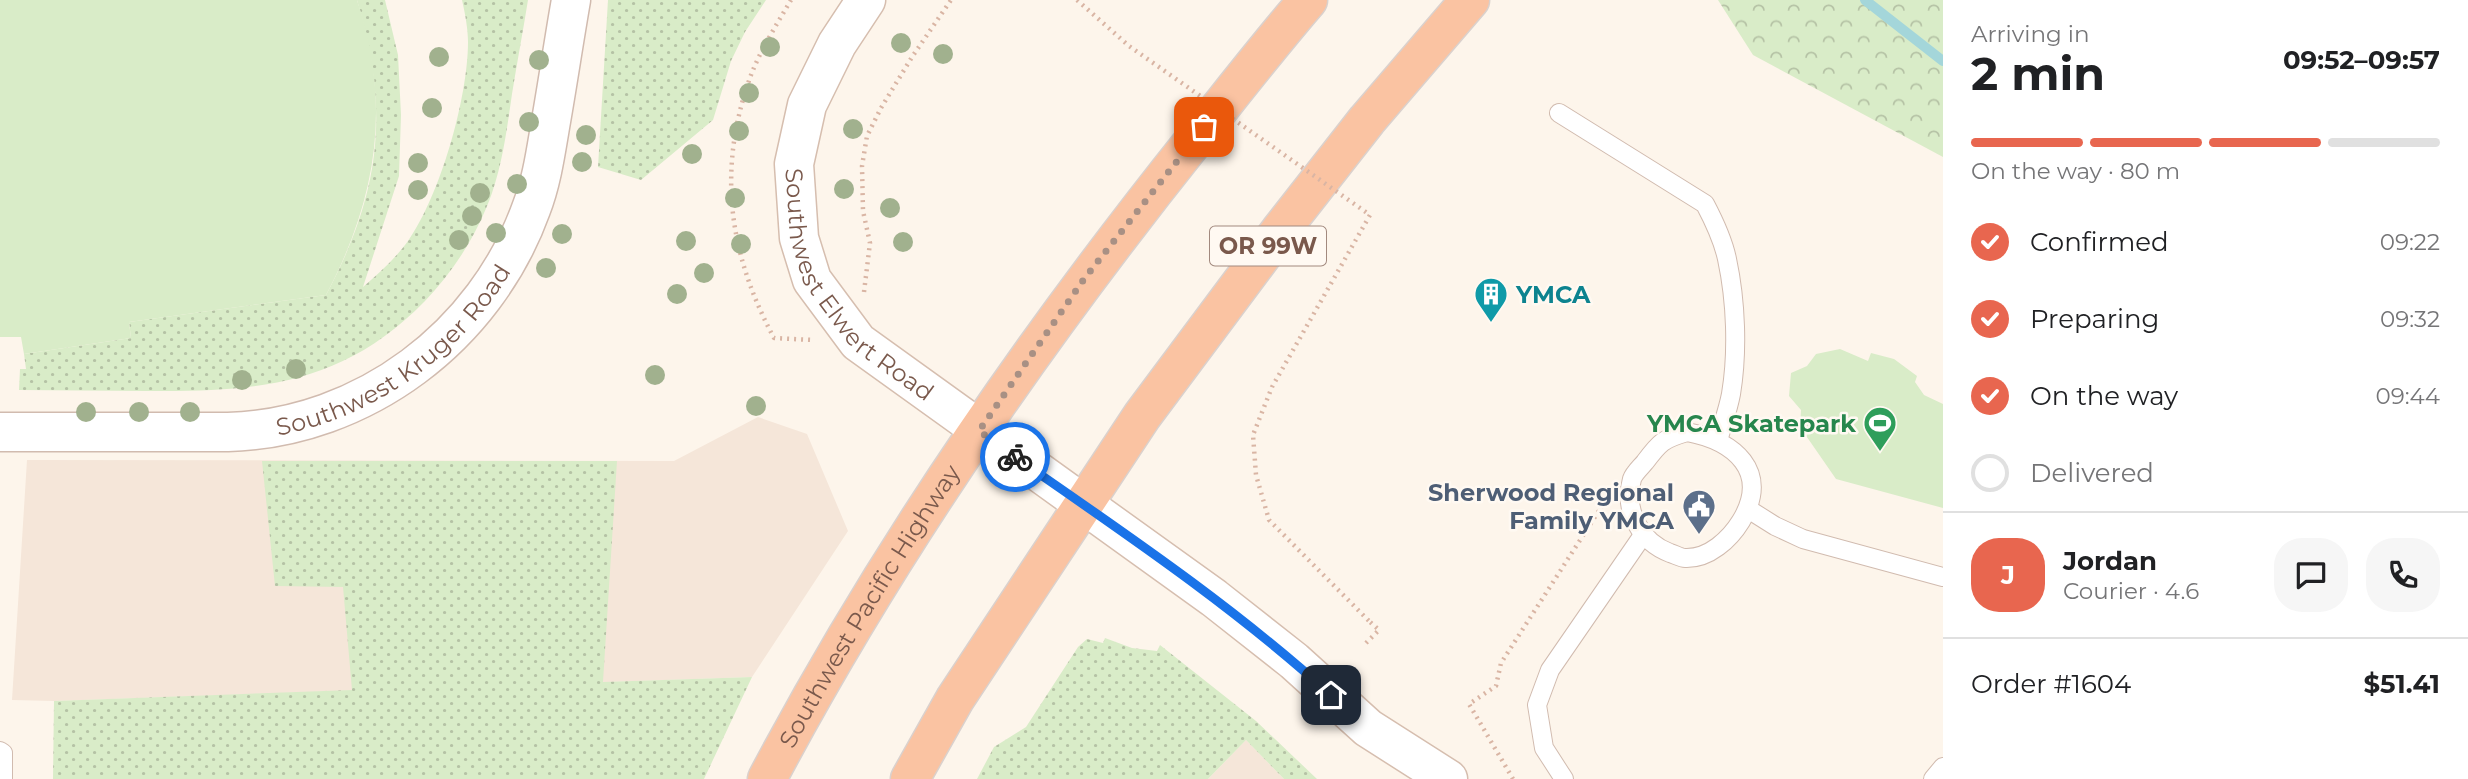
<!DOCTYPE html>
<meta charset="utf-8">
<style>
:root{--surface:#fff;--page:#f6f6f6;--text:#202124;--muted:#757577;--line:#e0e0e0;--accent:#e8664f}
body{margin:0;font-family:Montserrat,sans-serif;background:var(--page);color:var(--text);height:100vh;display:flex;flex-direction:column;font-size:26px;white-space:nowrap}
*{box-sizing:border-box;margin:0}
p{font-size:23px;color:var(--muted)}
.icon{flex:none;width:38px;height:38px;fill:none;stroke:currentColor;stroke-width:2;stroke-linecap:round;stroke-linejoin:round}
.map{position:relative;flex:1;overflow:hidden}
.side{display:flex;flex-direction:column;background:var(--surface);width:525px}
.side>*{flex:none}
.pin{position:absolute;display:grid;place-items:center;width:60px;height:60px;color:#fff;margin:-30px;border-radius:14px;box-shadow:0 4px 10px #0006}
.courier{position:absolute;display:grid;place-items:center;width:70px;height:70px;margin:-35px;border:5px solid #1a73e8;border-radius:50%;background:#fff;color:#222;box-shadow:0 2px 9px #0007}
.headline em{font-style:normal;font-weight:700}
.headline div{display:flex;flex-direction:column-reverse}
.headline{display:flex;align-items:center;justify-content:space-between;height:119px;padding:0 28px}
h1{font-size:46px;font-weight:700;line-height:52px}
.bar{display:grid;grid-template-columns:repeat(4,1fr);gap:10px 7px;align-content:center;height:84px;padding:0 28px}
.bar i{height:9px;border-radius:5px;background:var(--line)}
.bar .selected{background:var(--accent)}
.bar p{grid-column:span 4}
.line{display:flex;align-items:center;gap:18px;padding:0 28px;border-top:2px solid var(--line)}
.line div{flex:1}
.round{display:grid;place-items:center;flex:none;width:74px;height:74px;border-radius:28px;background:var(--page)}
ol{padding:0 28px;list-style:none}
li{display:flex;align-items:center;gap:21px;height:77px}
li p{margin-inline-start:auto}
li .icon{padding:7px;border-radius:50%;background:var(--accent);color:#fff;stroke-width:4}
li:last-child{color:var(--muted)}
li i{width:38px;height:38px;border:4px solid var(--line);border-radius:50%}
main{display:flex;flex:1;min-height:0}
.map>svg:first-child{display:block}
</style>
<main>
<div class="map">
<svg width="1943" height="779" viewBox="0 0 1943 779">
<defs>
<pattern id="grass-dots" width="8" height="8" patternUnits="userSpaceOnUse" patternTransform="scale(1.75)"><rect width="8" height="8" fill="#d9ecc8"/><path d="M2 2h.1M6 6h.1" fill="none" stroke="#b5c2a5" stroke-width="1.8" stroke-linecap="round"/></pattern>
<pattern id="forest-crowns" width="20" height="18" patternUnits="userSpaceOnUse" patternTransform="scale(1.75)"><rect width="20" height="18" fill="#d9ecc8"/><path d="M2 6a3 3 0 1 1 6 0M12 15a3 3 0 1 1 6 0" fill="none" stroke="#b5c2a5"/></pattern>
</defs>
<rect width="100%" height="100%" fill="#fdf5eb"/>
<g fill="#f5e6d9">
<polygon points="758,417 807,434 848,531 752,677 54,701 12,700 27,460 674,461"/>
<polygon points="1246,740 1284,779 1208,779"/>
</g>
<g fill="url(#grass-dots)">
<path d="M357,0H385L398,55L401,115L399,176L363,287C378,274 396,258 408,241C440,196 468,98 468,42C468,29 465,13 462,0H528C523,31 517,63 512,94C507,128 503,161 492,193C478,233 454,271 425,301C343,385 258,392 147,391C104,391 61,390 19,390L20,369H26L24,354L131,338L129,322L326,295C381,192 390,111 357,0Z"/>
<polygon points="608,0 766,0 745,32 731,61 713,120 641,180 598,167"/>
<polygon points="262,461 617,461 603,682 752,677 704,779 53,779 54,701 352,690 343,587 275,586"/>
<polygon points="1105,638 1132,648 1157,651 1160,645 1256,721 1317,779 1284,779 1246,740 1208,779 977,779 994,747 1026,727 1078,647 1087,639 1103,643"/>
</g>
<polygon fill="url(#forest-crowns)" points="1718,0 1943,0 1943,157 1753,55"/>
<g fill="#d9ecc8">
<path d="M0,0H357C392,104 377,199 326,295L129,322L131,338L24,354L21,337H0Z"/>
<polygon points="1840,349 1868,361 1871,353 1894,359 1917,376 1915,382 1924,395 1943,404 1943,508 1836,479 1800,427 1801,410 1789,396 1791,373 1807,366 1816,354"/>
</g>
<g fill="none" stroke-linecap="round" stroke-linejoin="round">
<polyline stroke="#a4d6da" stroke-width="10" points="1865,0 1943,61"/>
<defs>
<g id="service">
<path d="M1559,113L1705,204C1714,221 1723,240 1727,259C1736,301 1738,352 1731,394C1728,410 1722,426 1718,441"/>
<path d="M1687,432C1734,441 1771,471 1741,521C1730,539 1709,559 1685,558C1681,558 1674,554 1670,553C1641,542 1623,511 1632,479C1634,473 1641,467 1645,462C1660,442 1663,439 1687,432Z"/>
<polyline points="1748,509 1775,526 1803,539 1943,577"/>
<polyline points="0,751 3,753 3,779"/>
<polyline points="1564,779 1544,748 1537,705 1550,670 1643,535"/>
<polyline points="1933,779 1943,767"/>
</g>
<g id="tertiary">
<path id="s1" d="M0,432H228C364,428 485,336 531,209C542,181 546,150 551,121C558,81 564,40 571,0"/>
</g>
<g id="secondary">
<path id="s2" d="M866,0L837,44L807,105L794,164L799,238L812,280L858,342L1214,598L1294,661L1368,728L1448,779"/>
</g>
<g id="trunk">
<path id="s3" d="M767,779C887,552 1034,340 1195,139C1232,93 1269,45 1308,0"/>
<polyline points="910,779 955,699 1142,416 1280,231 1367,120 1470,0"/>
</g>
</defs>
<use href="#service" stroke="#d1bbaf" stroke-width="20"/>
<use href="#tertiary" stroke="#d1bbaf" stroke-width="41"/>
<use href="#secondary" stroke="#d6beaf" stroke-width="41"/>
<use href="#trunk" stroke="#dad1cd" stroke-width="41"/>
<g stroke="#d9b5a4" stroke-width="4.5" stroke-dasharray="2 5" stroke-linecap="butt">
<path d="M791,0C777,24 761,49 751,75C717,168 728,252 774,338L813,340"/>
<polyline points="864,292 870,243 863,211 862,166 867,136 881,108 912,57 951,0"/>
<polyline points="1366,643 1379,630 1369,621"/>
<polyline points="1513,779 1469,704 1496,686 1501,663 1602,506 1608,506"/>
</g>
<use href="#service" stroke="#fff" stroke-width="18"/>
<use href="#tertiary" stroke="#fff" stroke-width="38"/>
<use href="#secondary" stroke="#fff" stroke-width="38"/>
<use href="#trunk" stroke="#fac3a2" stroke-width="38"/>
<polyline stroke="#d9b5a4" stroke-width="4.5" stroke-dasharray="2 5" stroke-linecap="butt" points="1077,0 1129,46 1370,215 1272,387 1253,435 1256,475 1269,520 1369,621"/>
</g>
<g fill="#a1b18e">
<circle cx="901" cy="43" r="10"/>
<circle cx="770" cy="47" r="10"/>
<circle cx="943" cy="54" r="10"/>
<circle cx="439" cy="57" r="10"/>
<circle cx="539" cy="60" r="10"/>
<circle cx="749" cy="93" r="10"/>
<circle cx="432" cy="108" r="10"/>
<circle cx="529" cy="122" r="10"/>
<circle cx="853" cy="129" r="10"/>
<circle cx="739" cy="131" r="10"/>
<circle cx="586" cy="135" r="10"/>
<circle cx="692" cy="154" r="10"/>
<circle cx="582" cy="162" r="10"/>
<circle cx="418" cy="163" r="10"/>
<circle cx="517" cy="184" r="10"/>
<circle cx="844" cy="189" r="10"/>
<circle cx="418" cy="190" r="10"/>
<circle cx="480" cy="193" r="10"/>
<circle cx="735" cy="198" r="10"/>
<circle cx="890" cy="208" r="10"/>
<circle cx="472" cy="216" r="10"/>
<circle cx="496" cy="233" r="10"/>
<circle cx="562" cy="234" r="10"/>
<circle cx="459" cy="240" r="10"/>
<circle cx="686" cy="241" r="10"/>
<circle cx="903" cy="242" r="10"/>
<circle cx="741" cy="244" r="10"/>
<circle cx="546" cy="268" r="10"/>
<circle cx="704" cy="273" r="10"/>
<circle cx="677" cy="294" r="10"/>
<circle cx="296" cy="369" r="10"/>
<circle cx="655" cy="375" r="10"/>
<circle cx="242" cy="380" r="10"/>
<circle cx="756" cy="406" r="10"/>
<circle cx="86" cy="412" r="10"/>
<circle cx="139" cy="412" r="10"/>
<circle cx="190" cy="412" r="10"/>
</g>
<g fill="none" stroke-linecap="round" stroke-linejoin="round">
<polyline stroke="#a89084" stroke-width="7" stroke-dasharray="0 12.6" points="1015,457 979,431 1084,279 1204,127"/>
<path stroke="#1a73e8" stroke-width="9" d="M1015,457C1123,532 1233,606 1331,695"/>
</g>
<defs>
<symbol id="building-pin" viewBox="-11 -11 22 30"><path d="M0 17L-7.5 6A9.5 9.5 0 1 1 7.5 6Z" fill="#0f9aa8" stroke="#fff9f2"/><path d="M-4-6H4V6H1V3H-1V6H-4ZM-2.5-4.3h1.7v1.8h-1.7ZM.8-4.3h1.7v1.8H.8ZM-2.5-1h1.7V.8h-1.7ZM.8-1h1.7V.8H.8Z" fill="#fff"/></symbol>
<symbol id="stadium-pin" viewBox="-11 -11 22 30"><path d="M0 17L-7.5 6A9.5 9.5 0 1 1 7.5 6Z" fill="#2e9e5b" stroke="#fff9f2"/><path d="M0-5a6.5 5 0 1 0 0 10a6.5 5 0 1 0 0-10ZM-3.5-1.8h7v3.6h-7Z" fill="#fff"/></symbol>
<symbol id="civic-pin" viewBox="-11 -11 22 30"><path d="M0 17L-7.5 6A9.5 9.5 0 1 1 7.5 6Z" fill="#5c6f8a" stroke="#fff9f2"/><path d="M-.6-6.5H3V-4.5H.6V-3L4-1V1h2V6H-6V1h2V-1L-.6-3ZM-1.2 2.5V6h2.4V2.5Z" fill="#fff"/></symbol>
</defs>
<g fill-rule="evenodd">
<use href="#building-pin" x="1472" y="275" width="38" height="52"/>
<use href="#stadium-pin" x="1861" y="404" width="38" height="52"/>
<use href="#civic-pin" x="1680" y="487" width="38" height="52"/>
</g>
<g text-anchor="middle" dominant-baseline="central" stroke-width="5" stroke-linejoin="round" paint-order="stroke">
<rect fill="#fff9f2" stroke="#a2897e" stroke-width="2" x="1210" y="226.5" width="116" height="39" rx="5"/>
<g font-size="23" font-weight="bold" fill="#7a594c">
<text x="1268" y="246">OR 99W</text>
</g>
<g font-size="24" fill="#7a594c" stroke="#fff9f2">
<text stroke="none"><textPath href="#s2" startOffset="326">Southwest Elwert Road</textPath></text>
<text stroke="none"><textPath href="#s1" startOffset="420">Southwest Kruger Road</textPath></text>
<text stroke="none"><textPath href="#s3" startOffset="201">Southwest Pacific Highway</textPath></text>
</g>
<g font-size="24" font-weight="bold" fill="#0d838f" stroke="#fff9f2" text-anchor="start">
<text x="1516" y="294">YMCA</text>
</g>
<g font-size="24" font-weight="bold" fill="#27864d" stroke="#fff9f2" text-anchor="end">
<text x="1856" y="423">YMCA Skatepark</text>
</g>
<g font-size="24" font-weight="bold" fill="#4e5e75" stroke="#fff9f2" text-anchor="end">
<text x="1674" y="492">Sherwood Regional<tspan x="1674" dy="28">Family YMCA</tspan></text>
</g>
</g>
</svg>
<div class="pin" style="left:1204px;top:127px;background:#ea580c"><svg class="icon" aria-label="bag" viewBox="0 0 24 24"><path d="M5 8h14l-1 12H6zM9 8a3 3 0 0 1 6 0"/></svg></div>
<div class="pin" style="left:1331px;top:695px;background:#1f2937"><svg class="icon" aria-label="home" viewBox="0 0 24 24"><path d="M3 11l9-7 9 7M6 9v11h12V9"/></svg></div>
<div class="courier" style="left:1015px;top:457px"><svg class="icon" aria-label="bike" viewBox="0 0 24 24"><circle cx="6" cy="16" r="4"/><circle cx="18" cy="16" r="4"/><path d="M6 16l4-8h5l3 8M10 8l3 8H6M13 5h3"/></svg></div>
</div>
<section class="side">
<div class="headline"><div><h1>2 min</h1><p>Arriving in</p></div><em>09:52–09:57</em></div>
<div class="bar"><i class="selected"></i><i class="selected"></i><i class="selected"></i><i></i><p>On the way · 80 m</p></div>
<ol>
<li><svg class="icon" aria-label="check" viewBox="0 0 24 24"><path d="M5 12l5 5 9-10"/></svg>Confirmed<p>09:22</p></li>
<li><svg class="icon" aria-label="check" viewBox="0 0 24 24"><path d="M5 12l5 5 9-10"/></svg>Preparing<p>09:32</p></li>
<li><svg class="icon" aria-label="check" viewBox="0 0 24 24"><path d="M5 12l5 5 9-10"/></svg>On the way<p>09:44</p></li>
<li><i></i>Delivered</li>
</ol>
<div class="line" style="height:126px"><b class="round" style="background:var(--accent);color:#fff">J</b><div><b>Jordan</b><p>Courier · 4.6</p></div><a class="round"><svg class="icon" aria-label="chat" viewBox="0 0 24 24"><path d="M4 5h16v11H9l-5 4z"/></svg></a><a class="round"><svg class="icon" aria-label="phone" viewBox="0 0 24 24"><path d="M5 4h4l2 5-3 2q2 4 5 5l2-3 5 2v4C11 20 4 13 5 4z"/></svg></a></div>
<div class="line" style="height:91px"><div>Order #1604</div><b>$51.41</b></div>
</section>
</main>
